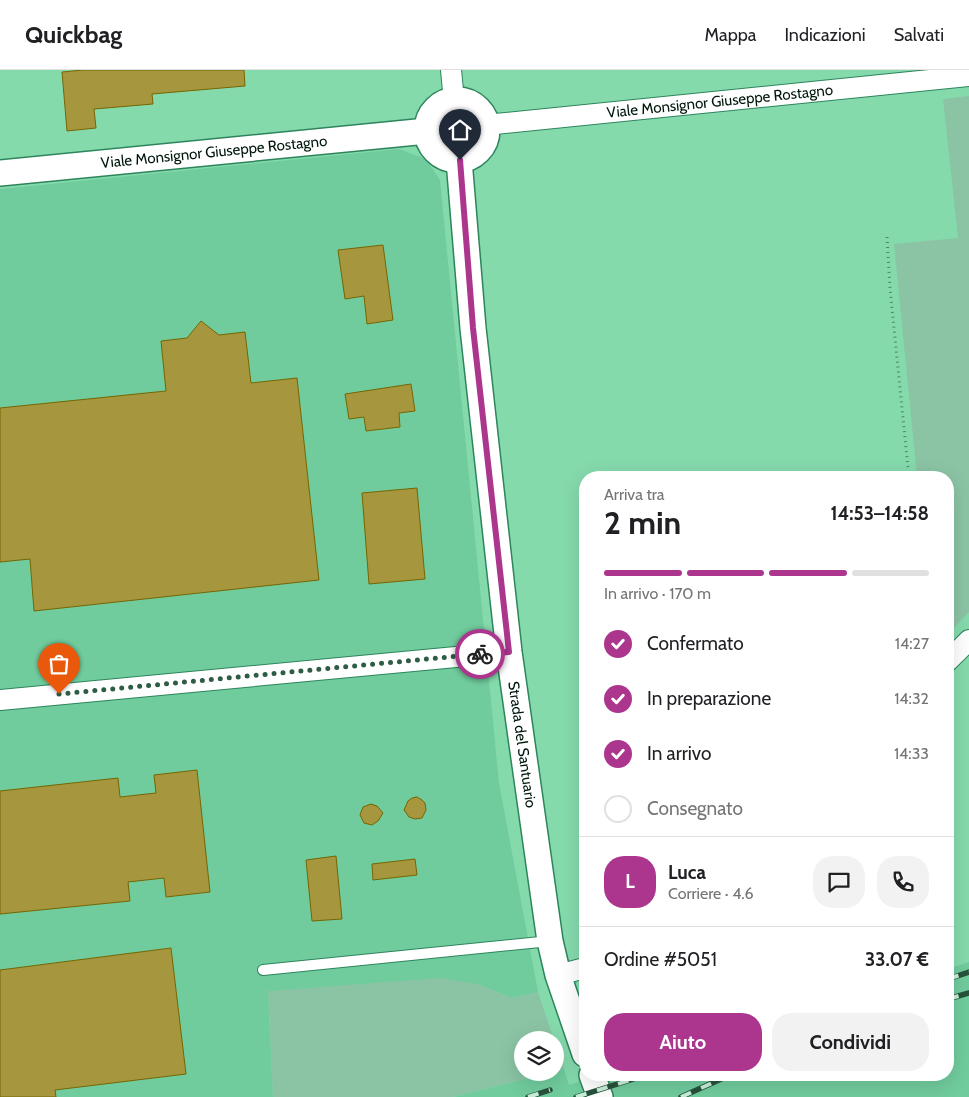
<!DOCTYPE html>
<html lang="it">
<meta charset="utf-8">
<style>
:root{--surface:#fff;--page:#f2f2f2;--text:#202124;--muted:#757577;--line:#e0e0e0;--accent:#ac368e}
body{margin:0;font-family:Cabin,sans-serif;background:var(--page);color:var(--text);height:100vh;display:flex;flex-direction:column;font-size:19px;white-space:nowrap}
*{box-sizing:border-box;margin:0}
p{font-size:16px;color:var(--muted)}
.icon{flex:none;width:28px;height:28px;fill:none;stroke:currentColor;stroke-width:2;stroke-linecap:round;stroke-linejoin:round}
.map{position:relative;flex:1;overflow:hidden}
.panel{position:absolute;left:579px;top:401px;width:375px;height:610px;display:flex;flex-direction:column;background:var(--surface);border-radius:20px;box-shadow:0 5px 20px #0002}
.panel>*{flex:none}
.tools{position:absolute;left:514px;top:961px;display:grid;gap:10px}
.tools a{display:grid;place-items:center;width:50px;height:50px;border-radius:50%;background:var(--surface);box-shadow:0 5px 20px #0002;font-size:25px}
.pin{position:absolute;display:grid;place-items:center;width:42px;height:42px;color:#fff;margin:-51px -21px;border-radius:50% 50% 50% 0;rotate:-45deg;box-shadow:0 0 5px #0007}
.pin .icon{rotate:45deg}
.courier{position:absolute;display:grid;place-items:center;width:50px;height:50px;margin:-25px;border:4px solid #ac368e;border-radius:50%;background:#fff;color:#222;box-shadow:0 1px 6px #0007}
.summary em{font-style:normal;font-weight:700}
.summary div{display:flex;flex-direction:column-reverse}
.summary{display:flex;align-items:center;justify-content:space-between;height:85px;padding:0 25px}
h1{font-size:32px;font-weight:700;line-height:38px}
.bar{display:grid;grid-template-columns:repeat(4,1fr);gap:8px 5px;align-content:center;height:60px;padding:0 25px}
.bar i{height:6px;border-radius:4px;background:var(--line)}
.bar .on{background:var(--accent)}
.bar p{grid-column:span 4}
.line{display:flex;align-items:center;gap:12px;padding:0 25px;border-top:1px solid var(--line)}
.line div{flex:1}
.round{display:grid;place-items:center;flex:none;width:52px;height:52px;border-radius:20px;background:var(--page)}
ol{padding:0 25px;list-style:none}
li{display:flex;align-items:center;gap:15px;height:55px}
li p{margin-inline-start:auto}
li .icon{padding:5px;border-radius:50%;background:var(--accent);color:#fff;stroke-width:4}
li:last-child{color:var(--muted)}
li i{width:28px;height:28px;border:2px solid var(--line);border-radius:50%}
.action{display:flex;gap:10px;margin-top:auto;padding:10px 25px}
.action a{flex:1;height:58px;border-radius:20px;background:var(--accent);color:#fff;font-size:20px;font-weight:700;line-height:58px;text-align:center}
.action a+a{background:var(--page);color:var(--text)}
header{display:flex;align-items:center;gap:30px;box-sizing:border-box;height:70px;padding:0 25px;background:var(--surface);border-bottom:1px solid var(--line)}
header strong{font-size:24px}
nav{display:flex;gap:28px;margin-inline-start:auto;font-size:18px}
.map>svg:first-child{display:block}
</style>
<header>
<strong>Quickbag</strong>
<nav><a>Mappa</a><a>Indicazioni</a><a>Salvati</a></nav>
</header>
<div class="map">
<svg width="969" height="1027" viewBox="0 0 969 1027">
<rect width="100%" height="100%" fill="#85daac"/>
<g fill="#70cc9d">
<polygon points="399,79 426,89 440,110 499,713 538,922 512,928 478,914 268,922 273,1027 0,1027 0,119"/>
<polygon points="969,892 969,1027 453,1027 549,1003 555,1002 555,1001 564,999 569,1015 598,1005 948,1005 948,899"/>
</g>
<g fill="#8bc4a4">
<polygon points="969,26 969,542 948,564 948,408 917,407 894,174 958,168 943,29"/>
<polygon points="441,908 478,914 512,928 538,922 554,970 522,970 522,1002 549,1003 453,1027 273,1027 268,921"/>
<polygon points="555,972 564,999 555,1001"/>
</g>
<g fill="#a6973f" stroke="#756601">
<polygon points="83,0 244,0 245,16 152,24 153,34 94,39 96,58 67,61 62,2"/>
<polygon points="383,175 393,250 367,254 364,226 345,229 338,180"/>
<polygon points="201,251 219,265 245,262 251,313 297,308 319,510 34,541 30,489 0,492 0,338 166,321 161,271 187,268"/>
<polygon points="411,314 415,341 399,343 400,357 366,361 364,347 349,349 345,324"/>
<polygon points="417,418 425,509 369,514 362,423"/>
<polygon points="197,700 210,822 166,827 164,808 128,812 130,831 0,844 0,721 118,708 120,727 156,723 154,705"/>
<polygon points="417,727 422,730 425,733 426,740 422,748 415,749 409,747 404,740 408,731 412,728"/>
<polygon points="371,734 377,736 383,743 378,751 372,755 364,753 360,745 363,737"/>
<polygon points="336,786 342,849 312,851 306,790"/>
<polygon points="415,789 417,805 373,810 372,794"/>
<polygon points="171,878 186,1004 55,1020 56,1027 0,1027 0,900"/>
</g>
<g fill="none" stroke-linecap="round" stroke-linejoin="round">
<defs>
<polyline id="service" points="263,900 550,871"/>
<g id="minor">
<polyline points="451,0 454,31"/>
<path id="s1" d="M486,55L969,6"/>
<polyline points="948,591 969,570"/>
<polyline points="0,630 509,582"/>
<polyline points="558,905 585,898"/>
</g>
<g id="tertiary">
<circle cx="457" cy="60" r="30"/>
<path id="s2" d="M459,90L473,258L509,582L550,871L558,905L585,984"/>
<path id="s3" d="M0,103L427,61"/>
<polyline points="592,1005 600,1027"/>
</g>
</defs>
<use href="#service" stroke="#2d855c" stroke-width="12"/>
<use href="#minor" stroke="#2d855c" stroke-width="22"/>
<use href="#tertiary" stroke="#2d855c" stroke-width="28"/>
<polyline stroke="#4c8767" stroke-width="3" stroke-dasharray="1 4" stroke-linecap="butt" points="887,167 890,218 909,408"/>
<use href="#service" stroke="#fff" stroke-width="10"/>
<use href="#minor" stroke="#fff" stroke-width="20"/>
<use href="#tertiary" stroke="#fff" stroke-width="25"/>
<defs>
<g id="rail">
<polyline points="948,909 969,902"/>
<polyline points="948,929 969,923"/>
<polyline points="528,1027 550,1020"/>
<polyline points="576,1027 646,1005"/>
<polyline points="681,1027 730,1005"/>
</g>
</defs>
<use href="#rail" stroke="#27523c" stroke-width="5.5"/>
<use href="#rail" stroke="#c8f0d9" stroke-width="4" stroke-dasharray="11" stroke-linecap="butt"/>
</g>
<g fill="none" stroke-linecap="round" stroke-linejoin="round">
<polyline stroke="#2f5c44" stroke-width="5" stroke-dasharray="0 9" points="59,624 480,584"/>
<polyline stroke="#ac368e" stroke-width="6" points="460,90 473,258 509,582 480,584"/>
</g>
<g text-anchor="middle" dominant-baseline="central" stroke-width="4" stroke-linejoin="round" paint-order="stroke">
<g font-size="15" fill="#00180c" stroke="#c8f0d9">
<text stroke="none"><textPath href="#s1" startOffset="235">Viale Monsignor Giuseppe Rostagno</textPath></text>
<text stroke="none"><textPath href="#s3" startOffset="215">Viale Monsignor Giuseppe Rostagno</textPath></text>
<text stroke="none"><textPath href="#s2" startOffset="588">Strada del Santuario</textPath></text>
</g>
</g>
</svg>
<div class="tools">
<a><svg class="icon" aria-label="layers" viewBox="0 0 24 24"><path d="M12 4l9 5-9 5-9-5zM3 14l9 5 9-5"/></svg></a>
</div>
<div class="pin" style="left:59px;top:624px;background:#ea580c"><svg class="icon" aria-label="bag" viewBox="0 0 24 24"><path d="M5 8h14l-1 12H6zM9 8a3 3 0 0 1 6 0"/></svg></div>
<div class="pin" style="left:460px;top:90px;background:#1f2937"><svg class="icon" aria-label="home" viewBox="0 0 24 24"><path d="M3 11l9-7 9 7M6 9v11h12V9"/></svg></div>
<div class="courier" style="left:480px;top:584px"><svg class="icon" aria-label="bike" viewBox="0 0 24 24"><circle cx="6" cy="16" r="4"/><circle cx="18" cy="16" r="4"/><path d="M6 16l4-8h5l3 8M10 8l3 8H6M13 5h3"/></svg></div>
<section class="panel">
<div class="summary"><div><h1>2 min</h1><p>Arriva tra</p></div><em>14:53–14:58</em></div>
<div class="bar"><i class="on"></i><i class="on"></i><i class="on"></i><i></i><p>In arrivo · 170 m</p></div>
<ol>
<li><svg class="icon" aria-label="check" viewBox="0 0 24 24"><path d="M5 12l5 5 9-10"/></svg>Confermato<p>14:27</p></li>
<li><svg class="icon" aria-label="check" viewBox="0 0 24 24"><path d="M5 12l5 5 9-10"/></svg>In preparazione<p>14:32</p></li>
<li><svg class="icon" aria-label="check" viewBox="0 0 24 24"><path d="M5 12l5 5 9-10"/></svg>In arrivo<p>14:33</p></li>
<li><i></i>Consegnato</li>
</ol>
<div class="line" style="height:90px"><b class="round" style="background:var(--accent);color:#fff">L</b><div><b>Luca</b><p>Corriere · 4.6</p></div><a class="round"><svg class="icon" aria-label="chat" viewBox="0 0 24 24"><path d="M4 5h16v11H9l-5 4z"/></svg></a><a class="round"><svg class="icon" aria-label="phone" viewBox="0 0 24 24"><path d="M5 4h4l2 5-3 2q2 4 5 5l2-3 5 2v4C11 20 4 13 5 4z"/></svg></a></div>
<div class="line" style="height:65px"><div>Ordine #5051</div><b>33.07 €</b></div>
<div class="action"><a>Aiuto</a><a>Condividi</a></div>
</section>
</div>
